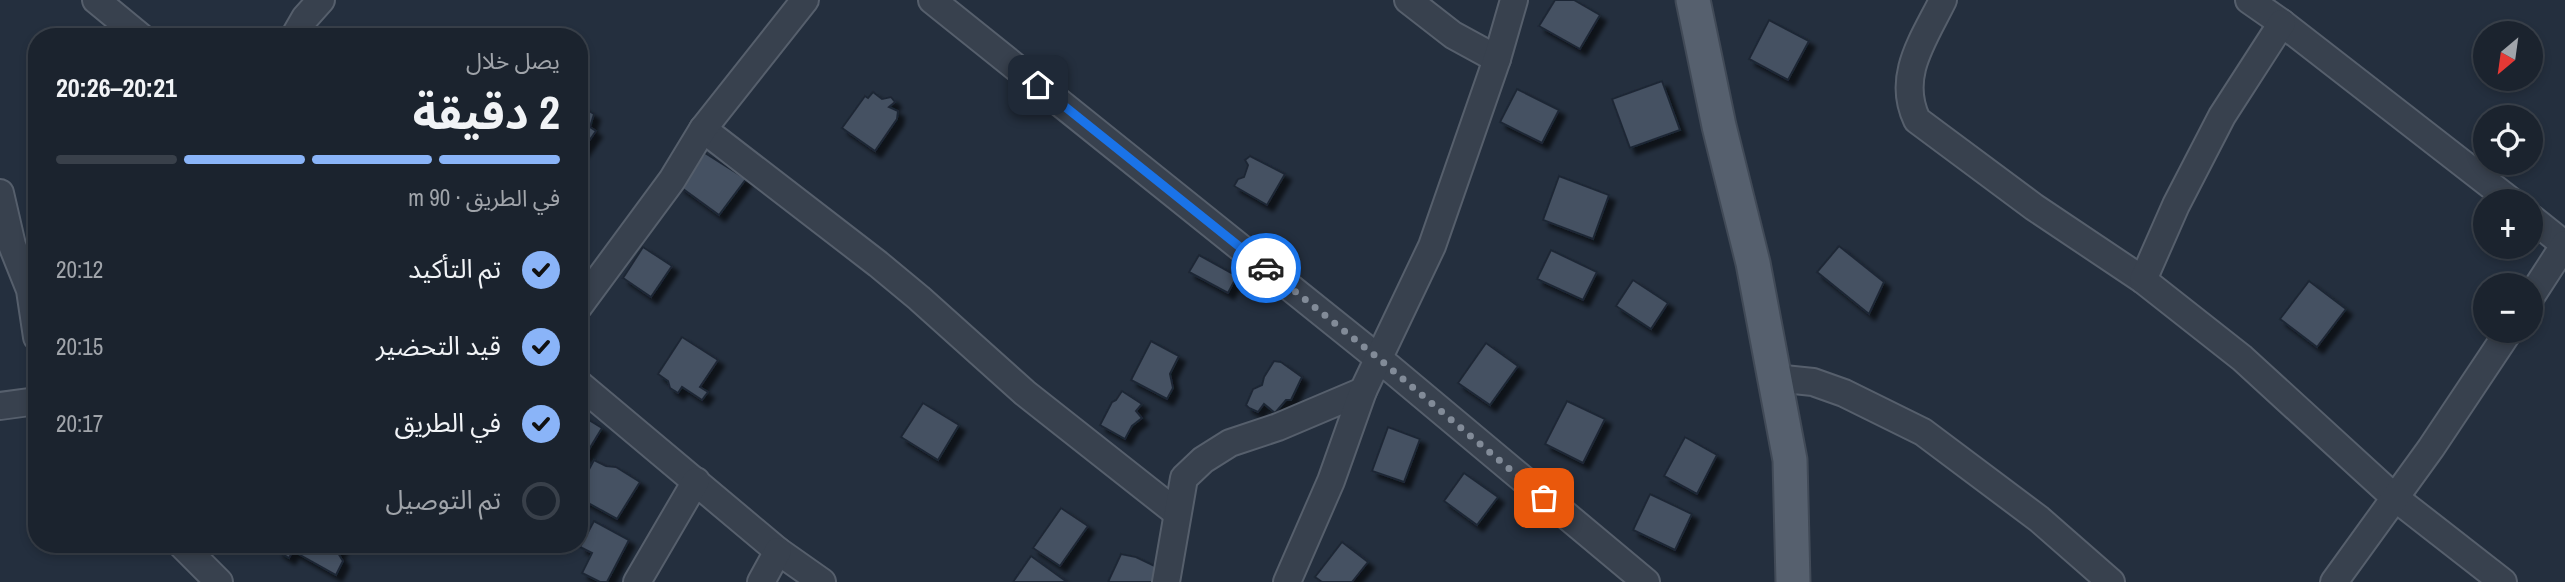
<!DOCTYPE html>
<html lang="ar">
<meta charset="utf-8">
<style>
:root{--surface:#1b232e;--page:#282f3a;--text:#f1f3f6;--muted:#a0a4aa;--line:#39404a;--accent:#8ab4f8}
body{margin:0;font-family:"Archivo Narrow","Noto Sans Arabic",sans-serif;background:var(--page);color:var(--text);direction:rtl;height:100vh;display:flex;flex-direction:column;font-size:26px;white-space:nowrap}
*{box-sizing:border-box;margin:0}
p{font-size:23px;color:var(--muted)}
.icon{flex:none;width:38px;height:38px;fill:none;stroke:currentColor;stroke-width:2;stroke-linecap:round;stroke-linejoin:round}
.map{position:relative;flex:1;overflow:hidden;direction:ltr}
.side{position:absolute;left:28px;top:28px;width:560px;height:525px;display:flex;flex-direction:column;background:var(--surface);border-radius:28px;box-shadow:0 4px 10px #0003,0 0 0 2px var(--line);direction:rtl}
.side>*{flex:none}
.needle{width:46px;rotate:209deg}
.controls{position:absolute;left:2473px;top:21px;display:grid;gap:14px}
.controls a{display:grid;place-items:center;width:70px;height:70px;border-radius:50%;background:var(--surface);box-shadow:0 4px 10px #0003,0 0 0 2px var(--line);font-size:35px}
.pin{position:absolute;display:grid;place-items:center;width:60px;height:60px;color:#fff;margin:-30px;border-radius:14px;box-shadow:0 4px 10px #0006}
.courier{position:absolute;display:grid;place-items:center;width:70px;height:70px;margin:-35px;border:5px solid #1a73e8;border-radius:50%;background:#fff;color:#222;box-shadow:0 2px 9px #0007}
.overview em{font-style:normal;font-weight:700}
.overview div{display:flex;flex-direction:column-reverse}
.overview{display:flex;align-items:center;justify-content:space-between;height:119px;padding:0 28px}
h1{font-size:46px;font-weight:700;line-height:52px}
.bar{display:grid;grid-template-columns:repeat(4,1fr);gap:10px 7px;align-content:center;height:84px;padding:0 28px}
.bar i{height:9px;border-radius:5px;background:var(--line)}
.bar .active{background:var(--accent)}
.bar p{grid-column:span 4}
ol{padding:0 28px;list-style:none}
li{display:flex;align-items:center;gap:21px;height:77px}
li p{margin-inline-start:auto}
li .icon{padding:7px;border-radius:50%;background:var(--accent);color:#111;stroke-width:4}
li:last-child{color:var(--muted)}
li i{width:38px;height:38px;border:4px solid var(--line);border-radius:50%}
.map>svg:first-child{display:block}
</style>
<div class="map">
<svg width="2565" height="582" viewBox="0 0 2565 582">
<defs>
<filter id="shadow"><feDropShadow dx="6" dy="6" stdDeviation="2" flood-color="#0009"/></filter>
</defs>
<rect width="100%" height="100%" fill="#242f3e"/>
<g fill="#455162" stroke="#1f2835" stroke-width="2" filter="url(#shadow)">
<polygon points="1555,0 1574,0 1600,15 1580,49 1539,26"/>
<polygon points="1769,20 1809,41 1788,80 1749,59"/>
<polygon points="1662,81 1680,130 1630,148 1612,99"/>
<polygon points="1517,89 1559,110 1542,143 1500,122"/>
<polygon points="873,92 882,99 891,97 895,102 889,107 898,111 897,119 875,151 842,128 865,96 868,98"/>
<polygon points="579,105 594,114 590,127 596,131 582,151 579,149"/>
<polygon points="705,153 746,179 719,215 679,186"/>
<polygon points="1250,156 1285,174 1267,205 1234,186 1238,179 1244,177 1248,165 1245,160"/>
<polygon points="1559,176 1609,195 1593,239 1543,220"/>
<polygon points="1839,246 1884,282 1869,314 1817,272"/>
<polygon points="643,247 672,266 651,297 623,278"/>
<polygon points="1551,250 1597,272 1583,300 1537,279"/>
<polygon points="1199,255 1237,276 1228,293 1189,272"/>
<polygon points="1633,280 1668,303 1651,329 1616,306"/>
<polygon points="2309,281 2346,309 2317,347 2280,319"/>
<polygon points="682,337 718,360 700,387 708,392 702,400 682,387 678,393 670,388 668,381 658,374"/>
<polygon points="1151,341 1179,356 1170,374 1173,388 1167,399 1131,380"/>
<polygon points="1486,343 1518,366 1490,405 1458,383"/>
<polygon points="1274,361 1281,362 1302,377 1291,400 1286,400 1275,413 1264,404 1258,412 1249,408 1246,405 1253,389 1262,385 1264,377"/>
<polygon points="1122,391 1142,404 1136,411 1142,418 1132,426 1125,439 1100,425 1112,402 1116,400"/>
<polygon points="1567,401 1605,419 1583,463 1545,444"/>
<polygon points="923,403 959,425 938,460 901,437"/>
<polygon points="579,414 602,428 585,456 579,452"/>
<polygon points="1388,427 1420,439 1404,482 1372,471"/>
<polygon points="1685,437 1717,455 1697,494 1664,476"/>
<polygon points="594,460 606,466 616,467 640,482 617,519 579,498 579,488"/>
<polygon points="1464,473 1498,497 1477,525 1444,501"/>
<polygon points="1650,494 1692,514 1675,550 1633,530"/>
<polygon points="1061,508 1088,526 1060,566 1033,548"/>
<polygon points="594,521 629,540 607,582 600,582 582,573 592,553 580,547"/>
<polygon points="1342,542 1368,562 1352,582 1322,582 1315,577"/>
<polygon points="281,544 343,544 338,553 343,561 336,575 293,551 289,558 278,551"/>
<polygon points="1121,554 1136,557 1161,569 1155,582 1108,582"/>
<polygon points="1031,556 1067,582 1013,582"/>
</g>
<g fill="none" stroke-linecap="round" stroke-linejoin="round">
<defs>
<g id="minor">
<polyline points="96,0 141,37"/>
<polyline points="932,0 1378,358 1646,582"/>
<polyline points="1408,0 1453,35 1497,59"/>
<path d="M1943,0C1924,39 1896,76 1917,120L2034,207L2143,280"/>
<polyline points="2249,0 2282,23 2511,201"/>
<polyline points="2282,23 2222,116 2176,205 2143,280 2242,358 2394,497 2503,582"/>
<polyline points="294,37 305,18 321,0"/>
<polyline points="703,129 878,264 919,298 1025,393 1177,513"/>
<polyline points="0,193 12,245 30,290 37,337"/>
<polyline points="2530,217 2565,245"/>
<polyline points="2530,298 2565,244"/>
<polyline points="579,306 672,180 703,129 805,0"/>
<polyline points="1774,378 1813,382 1844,393 1923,432 2039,519 2111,582"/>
<polyline points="579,384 778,551 822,582"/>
<polyline points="0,406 37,401"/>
<polyline points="181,544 219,582"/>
<polyline points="637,582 696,481"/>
<polyline points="761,582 778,551"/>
<polyline points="1166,582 1184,478 1203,460 1230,443 1278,427 1363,391"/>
<polyline points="1287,582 1331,481 1363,391 1432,246 1497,59 1514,0"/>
<polyline points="2334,582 2431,448 2509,331"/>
</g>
<polyline id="major" points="1693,0 1719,126 1753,263 1790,460 1793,582"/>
</defs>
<use href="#minor" stroke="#565f6c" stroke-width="30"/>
<use href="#major" stroke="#414a57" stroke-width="37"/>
<use href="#minor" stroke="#38414e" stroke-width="26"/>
<use href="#major" stroke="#56606e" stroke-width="33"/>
</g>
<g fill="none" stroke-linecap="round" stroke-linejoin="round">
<polyline stroke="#828b98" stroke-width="7" stroke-dasharray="0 12.6" points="1266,268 1378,358 1544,498"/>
<polyline stroke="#1a73e8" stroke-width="9" points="1038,85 1266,268"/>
</g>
</svg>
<div class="controls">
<a><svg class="needle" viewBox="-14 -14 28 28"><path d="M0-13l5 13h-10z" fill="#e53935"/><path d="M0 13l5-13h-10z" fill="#a0a4aa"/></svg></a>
<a><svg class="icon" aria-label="locate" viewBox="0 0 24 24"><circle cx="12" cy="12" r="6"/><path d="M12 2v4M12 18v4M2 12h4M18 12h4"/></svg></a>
<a>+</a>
<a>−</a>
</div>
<div class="pin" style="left:1544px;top:498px;background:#ea580c"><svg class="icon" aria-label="bag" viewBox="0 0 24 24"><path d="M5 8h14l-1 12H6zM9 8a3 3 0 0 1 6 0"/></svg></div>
<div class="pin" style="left:1038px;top:85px;background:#1f2937"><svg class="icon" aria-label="home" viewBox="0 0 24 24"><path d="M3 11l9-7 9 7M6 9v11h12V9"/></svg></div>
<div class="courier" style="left:1266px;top:268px"><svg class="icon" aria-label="car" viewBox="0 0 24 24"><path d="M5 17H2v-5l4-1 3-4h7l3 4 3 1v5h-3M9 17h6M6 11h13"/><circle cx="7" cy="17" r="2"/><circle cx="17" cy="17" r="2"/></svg></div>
<section class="side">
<div class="overview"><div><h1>2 دقيقة</h1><p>يصل خلال</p></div><em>20:21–20:26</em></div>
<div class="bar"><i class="active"></i><i class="active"></i><i class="active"></i><i></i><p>في الطريق · 90 m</p></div>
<ol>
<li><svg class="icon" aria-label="check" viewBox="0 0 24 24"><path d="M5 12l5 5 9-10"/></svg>تم التأكيد<p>20:12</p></li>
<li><svg class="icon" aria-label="check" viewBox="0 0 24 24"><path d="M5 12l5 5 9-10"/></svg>قيد التحضير<p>20:15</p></li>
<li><svg class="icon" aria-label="check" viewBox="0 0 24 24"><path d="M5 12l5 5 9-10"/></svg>في الطريق<p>20:17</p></li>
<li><i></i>تم التوصيل</li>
</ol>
</section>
</div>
